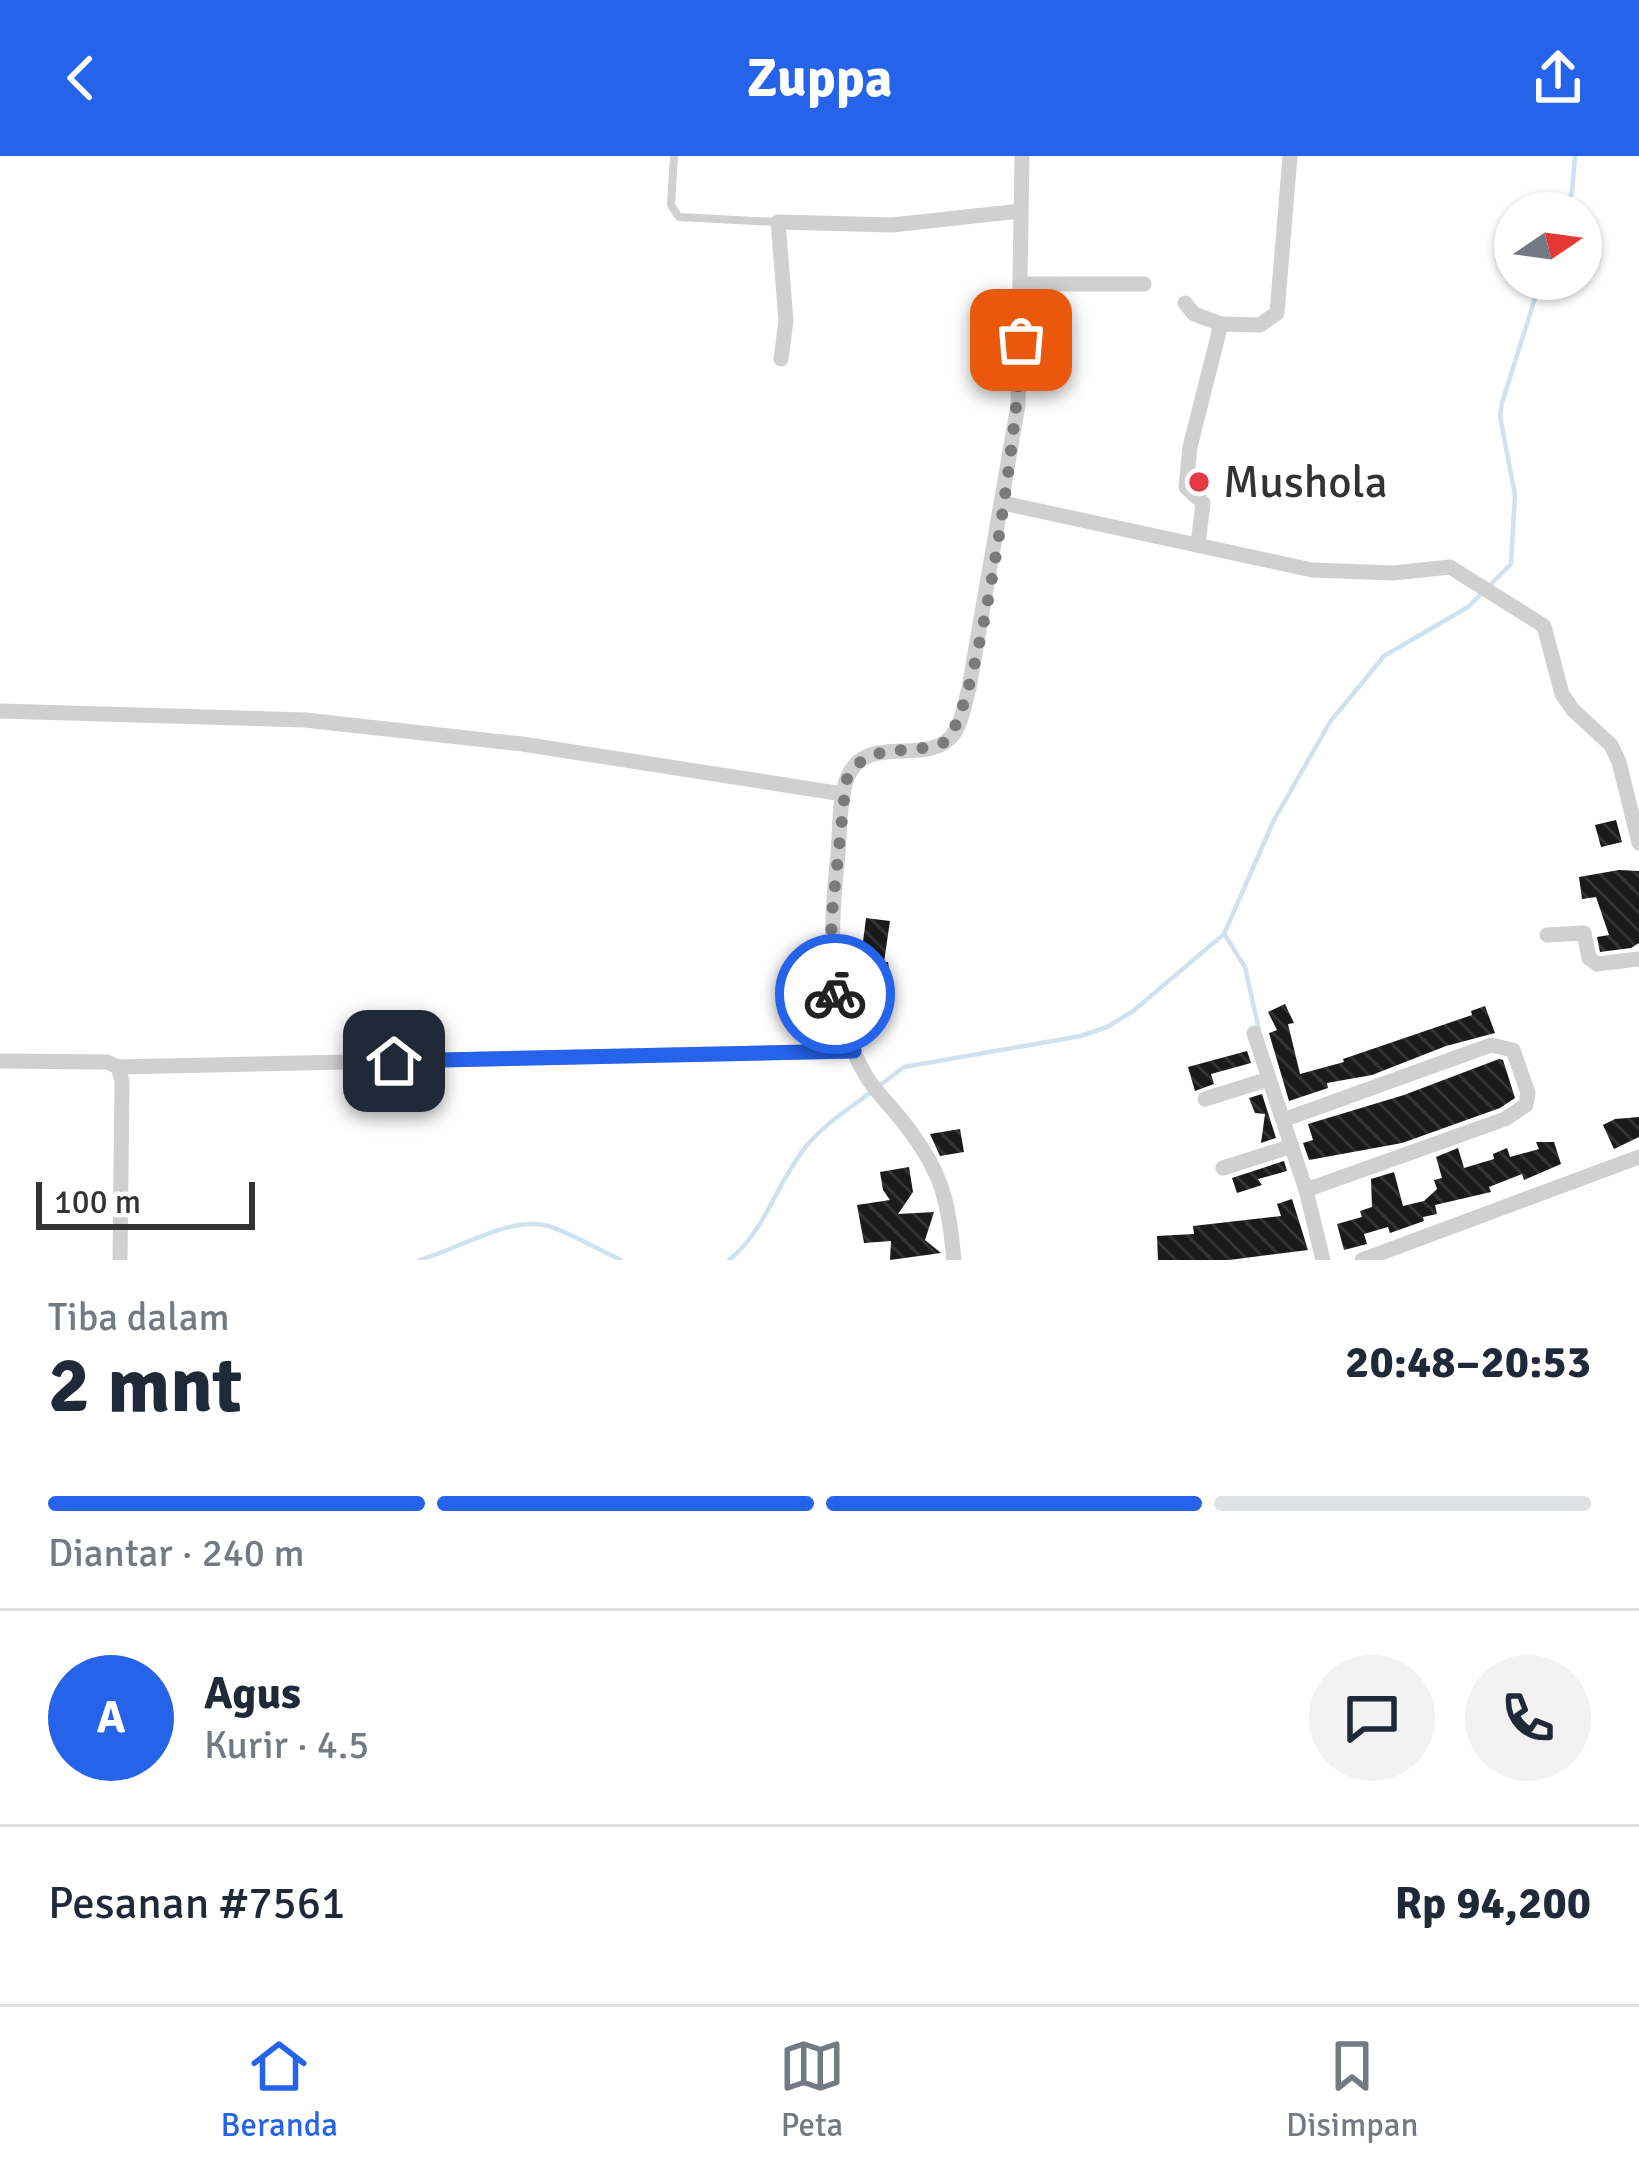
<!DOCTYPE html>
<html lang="id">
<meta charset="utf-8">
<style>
:root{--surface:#fff;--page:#f2f2f3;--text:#1f2937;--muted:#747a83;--line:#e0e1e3;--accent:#2563eb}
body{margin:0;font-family:Signika,sans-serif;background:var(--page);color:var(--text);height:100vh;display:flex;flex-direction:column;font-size:45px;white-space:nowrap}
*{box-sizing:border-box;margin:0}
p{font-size:39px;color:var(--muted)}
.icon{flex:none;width:66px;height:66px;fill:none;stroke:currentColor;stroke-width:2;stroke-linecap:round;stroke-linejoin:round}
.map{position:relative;height:1104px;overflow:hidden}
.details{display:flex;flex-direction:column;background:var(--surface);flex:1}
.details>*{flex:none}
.needle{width:78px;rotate:77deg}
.buttons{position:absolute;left:1494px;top:36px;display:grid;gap:24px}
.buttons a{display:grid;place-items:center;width:108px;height:108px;border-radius:50%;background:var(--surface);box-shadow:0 3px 9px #0004;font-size:60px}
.scale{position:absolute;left:36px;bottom:30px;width:219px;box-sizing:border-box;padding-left:12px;border:6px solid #333;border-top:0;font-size:33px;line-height:42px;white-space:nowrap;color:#333;-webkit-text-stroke:9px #fff;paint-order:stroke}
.pin{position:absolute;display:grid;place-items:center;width:102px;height:102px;color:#fff;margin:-51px;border-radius:24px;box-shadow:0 6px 18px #0006}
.courier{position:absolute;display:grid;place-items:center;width:120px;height:120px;margin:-60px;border:9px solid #2563eb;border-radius:50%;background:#fff;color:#222;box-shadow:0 3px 15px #0007}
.overview em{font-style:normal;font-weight:700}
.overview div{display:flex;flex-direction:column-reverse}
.overview{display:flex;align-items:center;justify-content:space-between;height:204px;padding:0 48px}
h1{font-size:78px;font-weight:700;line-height:90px}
.bar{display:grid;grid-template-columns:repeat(4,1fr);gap:18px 12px;align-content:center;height:144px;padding:0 48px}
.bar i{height:15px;border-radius:9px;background:var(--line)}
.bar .on{background:var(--accent)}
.bar p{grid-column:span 4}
.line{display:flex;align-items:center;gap:30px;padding:0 48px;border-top:3px solid var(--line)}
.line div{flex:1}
.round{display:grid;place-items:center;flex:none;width:126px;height:126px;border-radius:63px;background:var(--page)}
header{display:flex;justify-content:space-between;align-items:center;height:156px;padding:0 48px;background:var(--accent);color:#fff;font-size:54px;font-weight:700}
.menu{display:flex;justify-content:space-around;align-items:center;height:168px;border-top:3px solid var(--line);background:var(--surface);font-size:33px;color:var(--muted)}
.menu a{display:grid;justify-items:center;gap:6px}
.menu .on{color:var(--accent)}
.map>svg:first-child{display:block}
</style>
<header><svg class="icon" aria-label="back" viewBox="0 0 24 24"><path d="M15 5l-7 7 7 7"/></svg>Zuppa<svg class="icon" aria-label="share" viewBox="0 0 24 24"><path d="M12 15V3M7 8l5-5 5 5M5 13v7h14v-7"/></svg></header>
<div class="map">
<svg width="1639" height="1104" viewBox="0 0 1639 1104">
<defs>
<pattern id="building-back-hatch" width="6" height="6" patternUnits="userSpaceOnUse" patternTransform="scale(3)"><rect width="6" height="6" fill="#1a1a1a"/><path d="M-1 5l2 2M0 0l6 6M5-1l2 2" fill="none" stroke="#333"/></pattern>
</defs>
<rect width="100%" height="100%" fill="#fff"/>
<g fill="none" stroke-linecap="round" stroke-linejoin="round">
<g stroke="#cfe2ee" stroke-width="4.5">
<polyline points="1564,57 1572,36 1575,0"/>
<polyline points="1490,429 1511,408 1515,339 1500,260 1502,247 1541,123"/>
<polyline points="1225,779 1245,811 1259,874"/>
<polyline points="879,930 904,911 1081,880 1107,871 1132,856 1224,778 1274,664 1330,566 1384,500 1468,451 1482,437"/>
<path d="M419,1104C456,1094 506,1062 544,1069C562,1072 602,1096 621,1104"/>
<path d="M729,1104C765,1075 776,1029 804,993C822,970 847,954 870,937"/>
</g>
</g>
<g fill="url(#building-back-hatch)">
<polygon points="1616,664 1622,686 1601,691 1595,669"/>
<polygon points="1619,714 1639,715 1639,787 1631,792 1600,796 1597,781 1609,779 1596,741 1582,743 1579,721"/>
<polygon points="866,762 890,765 884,806 888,806 890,819 858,823 862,799 855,798 856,785 863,786"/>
<polygon points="798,826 818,826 821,876 796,880 792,852 798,851"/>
<polygon points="1285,848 1294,867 1288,868 1300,918 1344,906 1343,903 1472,859 1471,855 1485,850 1495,877 1446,890 1372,919 1327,927 1328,932 1289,945 1269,877 1277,874 1268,856"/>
<polygon points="1247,895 1251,907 1211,918 1214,928 1195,935 1188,911"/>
<polygon points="1499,903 1503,904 1515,942 1500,952 1402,987 1309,1004 1303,987 1313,984 1308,968 1404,939"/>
<polygon points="1262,938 1276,982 1261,987 1265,958 1255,957 1249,942"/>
<polygon points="1639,961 1639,981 1614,993 1603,969 1615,963"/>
<polygon points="960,973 964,996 940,1000 930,978"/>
<polygon points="1536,986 1554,986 1561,1008 1524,1024 1522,1018 1489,1031 1491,1036 1435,1049 1437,1058 1423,1061 1424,1065 1390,1077 1388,1071 1364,1078 1367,1088 1344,1094 1337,1068 1362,1061 1360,1055 1372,1051 1371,1023 1394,1016 1403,1050 1424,1045 1437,1033 1434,1024 1442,1022 1436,1001 1458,992 1464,1012 1494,1003 1493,998 1507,992 1510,1001 1539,993"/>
<polygon points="1284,1005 1287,1015 1258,1023 1262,1029 1237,1037 1232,1022"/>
<polygon points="909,1011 913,1036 898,1058 934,1056 925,1084 941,1097 890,1104 891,1085 864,1087 857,1049 890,1044 883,1034 880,1016"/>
<polygon points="1292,1043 1308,1094 1229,1104 1158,1104 1157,1080 1194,1078 1193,1070 1281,1060 1277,1048"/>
</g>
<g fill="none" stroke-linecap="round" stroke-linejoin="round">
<polyline stroke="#d0d0d0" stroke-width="8" points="674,0 671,49 679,61 776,66"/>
<g stroke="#d0d0d0" stroke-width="15">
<polyline points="1020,128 1144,128"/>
<polyline points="1185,147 1194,158 1221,168"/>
<polyline points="781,203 786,165 778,66 892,69 1020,55"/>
<polyline points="1003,347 1312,414 1393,417 1450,411 1544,470 1562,538 1573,554 1611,589 1619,606 1639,687"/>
<polyline points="1198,388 1203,347 1186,331 1190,291 1221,168 1260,169 1277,157 1290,0"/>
<polyline points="0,555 305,564 522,588 843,638"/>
<polyline points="1547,779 1584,777 1589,802 1597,808 1639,803"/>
<polyline points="1254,877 1306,1034 1323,1104"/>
<polyline points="0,905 107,906 118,911 854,895"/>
<polyline points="118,911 122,925 120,1104"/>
<polyline points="1205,943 1269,923"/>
<polyline points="1283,964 1491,889 1513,894 1528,937 1526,949 1505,963 1306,1034"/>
<polyline points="1223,1012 1292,990"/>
<path d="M954,1104C948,1040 941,1013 900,962C889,948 875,935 866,920C825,849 830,775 838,698C840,674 839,647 846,625C864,572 929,615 955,576C963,563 965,546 969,532L1018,249L1022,0"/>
<polyline points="1362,1104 1639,1001"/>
</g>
</g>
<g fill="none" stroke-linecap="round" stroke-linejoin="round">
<path stroke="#7a7a7a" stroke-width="12" stroke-dasharray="0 21.6" d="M835,838L831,767L846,625C866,582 909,602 945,586C981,553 1021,245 1021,184"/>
<polyline stroke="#2563eb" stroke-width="15" points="394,905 854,895 835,838"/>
</g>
<circle fill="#e63946" stroke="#fff" stroke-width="4.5" cx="1199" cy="326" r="12"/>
<g text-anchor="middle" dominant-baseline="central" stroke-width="12" stroke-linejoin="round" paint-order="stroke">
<g font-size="45" fill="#333" stroke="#fff" text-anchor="start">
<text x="1223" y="326">Mushola</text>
</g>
</g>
</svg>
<div class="buttons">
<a><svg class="needle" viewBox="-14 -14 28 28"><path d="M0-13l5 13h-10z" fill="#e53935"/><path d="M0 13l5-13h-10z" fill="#747a83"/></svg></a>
</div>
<div class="scale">100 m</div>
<div class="pin" style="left:1021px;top:184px;background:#ea580c"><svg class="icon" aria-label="bag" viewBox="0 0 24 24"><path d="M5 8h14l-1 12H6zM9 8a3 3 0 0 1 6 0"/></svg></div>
<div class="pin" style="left:394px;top:905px;background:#1f2937"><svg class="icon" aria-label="home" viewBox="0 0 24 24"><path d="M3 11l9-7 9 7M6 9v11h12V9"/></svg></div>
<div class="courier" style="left:835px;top:838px"><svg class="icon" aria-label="bike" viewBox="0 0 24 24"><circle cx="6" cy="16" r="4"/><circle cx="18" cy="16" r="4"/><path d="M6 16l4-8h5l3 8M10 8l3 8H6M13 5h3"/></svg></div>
</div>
<section class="details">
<div class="overview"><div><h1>2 mnt</h1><p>Tiba dalam</p></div><em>20:48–20:53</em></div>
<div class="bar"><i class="on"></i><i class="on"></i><i class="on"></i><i></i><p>Diantar · 240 m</p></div>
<div class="line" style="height:216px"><b class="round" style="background:var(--accent);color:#fff">A</b><div><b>Agus</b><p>Kurir · 4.5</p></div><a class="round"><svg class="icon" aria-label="chat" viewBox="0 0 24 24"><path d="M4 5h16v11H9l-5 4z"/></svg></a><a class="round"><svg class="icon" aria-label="phone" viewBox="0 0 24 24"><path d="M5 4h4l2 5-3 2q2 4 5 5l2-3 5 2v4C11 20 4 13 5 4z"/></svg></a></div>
<div class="line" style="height:156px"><div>Pesanan #7561</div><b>Rp 94,200</b></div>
</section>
<nav class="menu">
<a class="on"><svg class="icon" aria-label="home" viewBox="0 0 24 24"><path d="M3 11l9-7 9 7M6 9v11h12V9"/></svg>Beranda</a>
<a><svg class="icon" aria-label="map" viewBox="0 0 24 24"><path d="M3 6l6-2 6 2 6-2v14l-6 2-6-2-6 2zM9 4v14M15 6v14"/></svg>Peta</a>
<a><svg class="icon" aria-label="saved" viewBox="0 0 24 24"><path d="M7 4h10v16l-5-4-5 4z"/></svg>Disimpan</a>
</nav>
